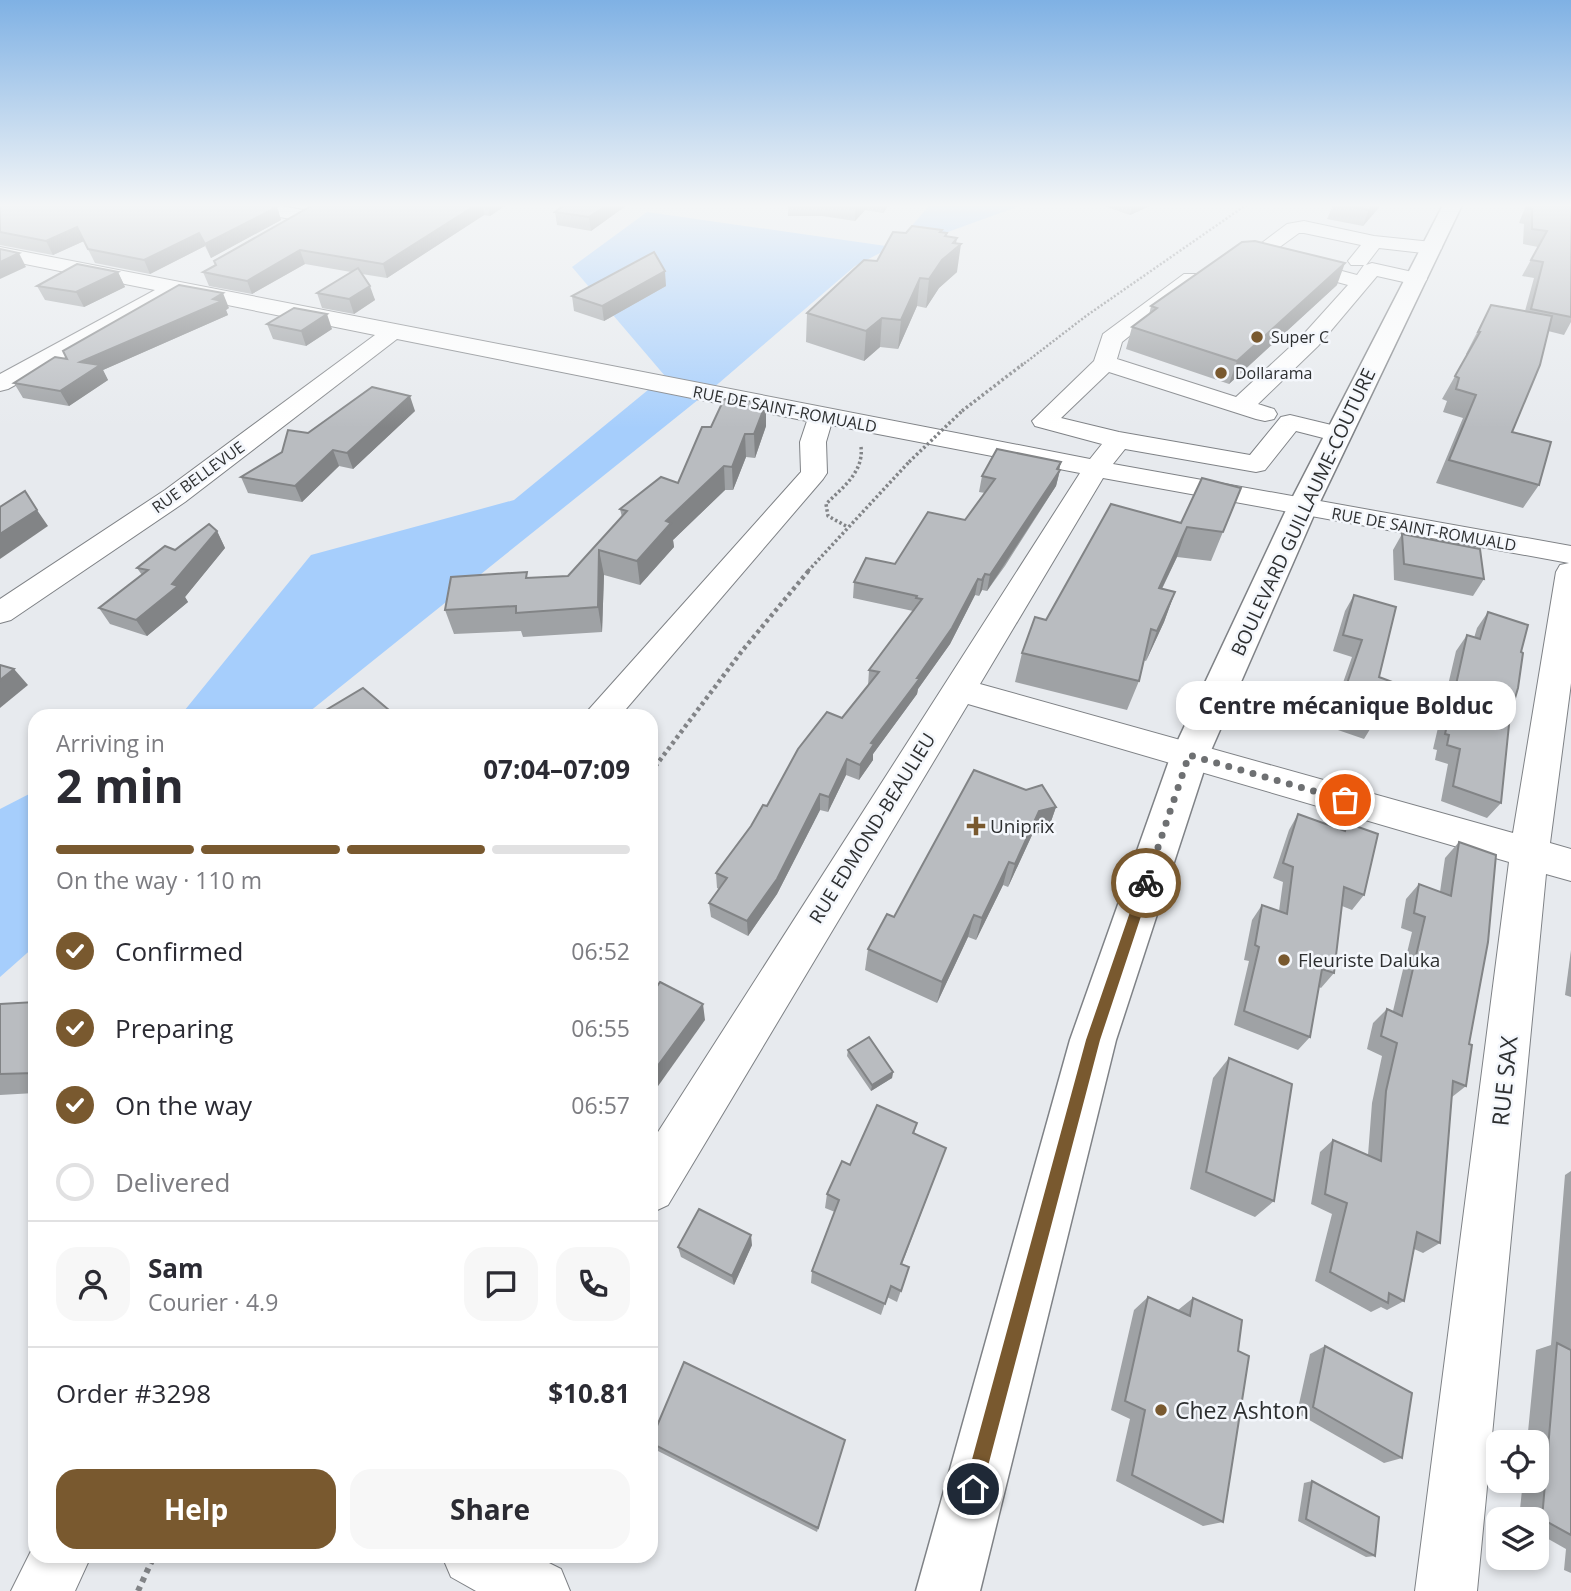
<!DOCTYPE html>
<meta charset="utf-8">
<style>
:root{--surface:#fff;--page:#f7f7f7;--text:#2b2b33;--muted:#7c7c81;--line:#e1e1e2;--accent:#79592f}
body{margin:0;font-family:"Open Sans",sans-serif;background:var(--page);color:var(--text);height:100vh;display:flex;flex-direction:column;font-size:26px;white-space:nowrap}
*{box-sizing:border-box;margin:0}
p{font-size:23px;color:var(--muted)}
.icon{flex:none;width:38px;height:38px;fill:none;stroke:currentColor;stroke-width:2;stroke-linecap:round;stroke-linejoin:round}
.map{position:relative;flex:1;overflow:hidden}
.sheet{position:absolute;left:28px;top:709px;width:630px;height:854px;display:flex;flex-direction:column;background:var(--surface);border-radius:21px;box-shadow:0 4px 10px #0003}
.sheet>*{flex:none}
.buttons{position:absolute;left:1486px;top:1430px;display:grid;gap:14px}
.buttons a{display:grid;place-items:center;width:63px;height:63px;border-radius:14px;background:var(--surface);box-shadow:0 4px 10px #0003;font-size:35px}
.pin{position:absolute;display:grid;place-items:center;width:60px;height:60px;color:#fff;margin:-30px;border:4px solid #fff;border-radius:50%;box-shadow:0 2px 7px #0007}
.courier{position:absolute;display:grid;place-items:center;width:70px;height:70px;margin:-35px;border:5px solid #79592f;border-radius:50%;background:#fff;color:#222;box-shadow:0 2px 9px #0007}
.bubble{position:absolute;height:49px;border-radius:21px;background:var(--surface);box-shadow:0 4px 10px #0003;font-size:23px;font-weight:700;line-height:49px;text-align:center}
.head em{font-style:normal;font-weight:700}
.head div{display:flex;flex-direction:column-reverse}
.head{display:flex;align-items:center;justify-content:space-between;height:119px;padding:0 28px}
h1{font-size:46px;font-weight:700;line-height:52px}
.bar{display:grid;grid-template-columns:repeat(4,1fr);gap:10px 7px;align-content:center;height:84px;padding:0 28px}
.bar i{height:9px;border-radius:5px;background:var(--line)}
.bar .current{background:var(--accent)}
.bar p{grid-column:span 4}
.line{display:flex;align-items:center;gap:18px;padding:0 28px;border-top:2px solid var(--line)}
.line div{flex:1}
.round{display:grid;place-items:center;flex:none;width:74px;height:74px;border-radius:21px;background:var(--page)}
ol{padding:0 28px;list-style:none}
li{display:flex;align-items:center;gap:21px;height:77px}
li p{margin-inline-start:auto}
li .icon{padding:7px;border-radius:50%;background:var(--accent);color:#fff;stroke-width:4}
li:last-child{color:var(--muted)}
li i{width:38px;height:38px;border:4px solid var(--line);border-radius:50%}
.cta{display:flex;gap:14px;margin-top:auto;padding:14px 28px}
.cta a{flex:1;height:80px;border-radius:21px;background:var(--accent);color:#fff;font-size:28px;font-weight:700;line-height:80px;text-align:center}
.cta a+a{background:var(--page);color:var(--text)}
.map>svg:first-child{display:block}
</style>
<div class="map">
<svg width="1571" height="1591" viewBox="0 0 1571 1591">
<rect width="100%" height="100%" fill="#e7eaee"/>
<g fill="#a6cefc">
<polygon points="930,205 1022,205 945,233 880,253 855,266 719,383 304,716 180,716 311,555 514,500 665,376 572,267 647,212 893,247"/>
<polygon points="35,791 35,946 0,977 0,809"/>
</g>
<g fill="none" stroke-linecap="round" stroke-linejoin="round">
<defs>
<g id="minor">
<polygon points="233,205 276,205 314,212 316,216 307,222 242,210"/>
<path d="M1304,221L1374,236L1432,242L1442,248L1432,254L1379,248L1366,265L1372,263L1417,273L1424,275L1427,279L1424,283L1417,285L1377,276L1318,346L1258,404L1274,409L1277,414L1274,419L1265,421L1256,419L1109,372L1061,418L1119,432L1250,455L1281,417L1290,415L1348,429L1352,434L1348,439L1339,442L1296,431L1265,470L1256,472L1125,449L1113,464L1571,546V683L1550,843L1571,849V881L1546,874L1477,1591H1415L1509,862L968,704L668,1205L651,1213V1143L1080,473L831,425L826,442L827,473L823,479L620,716H583L801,472L800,442L807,421L397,339L185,502L11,620L0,623V599L165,490L375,335L178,295L8,389L0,391V374L155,290L0,259V247L1090,459L1102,444L1035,426L1032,421L1094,361L1103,334L1184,274H1198L1201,278L1122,342L1117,359L1236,397L1302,336L1348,285L1286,268L1283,264L1286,260L1293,258L1357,275L1364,265H1351L1348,261L1361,245L1304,233H1299L1263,259H1249L1246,255L1287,224ZM1103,478L1569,563L1560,565L1556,572L1513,833L980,684Z"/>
<polygon points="35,1543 35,1556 91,1556 75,1591 11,1591"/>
<polygon points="442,1556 535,1556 561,1569 570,1591 476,1591 451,1577"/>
</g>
<polygon id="major" points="1443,205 1462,205 1317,508 1209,755 1116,1040 980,1591 916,1591 1070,1040 1171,755 1287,508"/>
</defs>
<use href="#minor" stroke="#7f8286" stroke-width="2"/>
<use href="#major" stroke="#7f8286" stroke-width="3"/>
<polyline stroke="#828487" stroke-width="2.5" stroke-dasharray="2 2" stroke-linecap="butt" points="1021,366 1086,316 1246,205"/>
<g stroke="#828487" stroke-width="3.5" stroke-dasharray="2.5 2.5" stroke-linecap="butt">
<polyline points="962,411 1023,364"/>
<path d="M846,526L828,516L826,504C842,488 864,472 861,447"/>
<polyline points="808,571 909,462"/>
</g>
<polyline stroke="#828487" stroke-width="4.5" stroke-dasharray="3.5 3.5" stroke-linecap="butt" points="651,772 742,651 810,569"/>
<polyline stroke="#828487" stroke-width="6" stroke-dasharray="5 5" stroke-linecap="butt" points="138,1591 154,1556"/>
<use href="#minor" fill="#fff" fill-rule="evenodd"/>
<use href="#major" fill="#fff" fill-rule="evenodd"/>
<polyline stroke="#828487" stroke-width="3.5" stroke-dasharray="2.5 2.5" stroke-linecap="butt" points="909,462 962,411"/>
</g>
<g fill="#9fa2a5">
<polygon points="0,205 277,207 281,220 211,258 205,246 150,274 95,263 84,241 53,255 0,245"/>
<polygon points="313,205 506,205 490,216 484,215 387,278 362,274 375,300 354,314 322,308 317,293 351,272 305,264 252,294 209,286 203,272"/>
<polygon points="562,205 627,205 591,231 557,225 555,212 564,205"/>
<polygon points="788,205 889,205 883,213 865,210 855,221 822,216 788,216"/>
<polygon points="1101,205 1152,205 1130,215"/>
<polygon points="1333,205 1381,205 1363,226 1327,219"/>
<polygon points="1526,205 1571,205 1571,322 1564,335 1548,331 1512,432 1539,485 1523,508 1436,483 1463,418 1443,412 1447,401 1442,399 1467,355 1466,354 1491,305 1525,311 1534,278 1522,276 1538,247 1523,244 1524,224 1519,223"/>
<polygon points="941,232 956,243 957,272 939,288 926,308 917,306 898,349 880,347 864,361 806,342 807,313 877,261 906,233"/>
<polygon points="118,272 125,287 84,307 45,300 37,286"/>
<polygon points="1337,285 1229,384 1126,349 1132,327 1149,315 1151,306"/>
<polygon points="666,286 604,321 574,311 572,296"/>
<polygon points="229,308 226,310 228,315 103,370 108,380 69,406 23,398 14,383 67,359"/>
<polygon points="267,324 332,329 306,346 273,339"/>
<polygon points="415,411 353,469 339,466 302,502 248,493 241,477 282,452 308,433"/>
<polygon points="766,426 755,458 746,457 733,490 725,490 673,540 674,547 640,585 604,575 602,632 523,637 521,631 454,634 445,610 528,578 568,576 622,517 620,509 678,483 702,427"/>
<polygon points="1061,462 1059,470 1060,470 1056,486 1005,566 987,591 982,590 979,596 975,595 950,644 918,689 917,694 873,754 873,760 859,780 846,775 828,812 820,810 777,894 748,936 711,917 709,903 719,889 717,888 716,873 767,806 842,718 868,686 869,670 913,611 853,598 854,582 895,564 965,520 985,493 979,492 982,476"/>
<polygon points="1241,488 1211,561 1177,557 1162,589 1175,592 1164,622 1146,661 1143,660 1139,681 1127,710 1015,682 1022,653 1046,620 1181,523"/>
<polygon points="217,531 225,548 185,597 188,602 147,636 110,624 99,608 142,575 137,568 175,550"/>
<polygon points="1402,534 1484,579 1473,596 1394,580 1393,550"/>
<polygon points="1354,595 1379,677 1392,706 1381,722 1375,721 1364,739 1335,729 1340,717 1332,714 1352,657 1333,651 1345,611"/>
<polygon points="1488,612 1521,652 1510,715 1501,803 1487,818 1441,801 1448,764 1435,760 1437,750 1433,749 1456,651 1467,635 1474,638 1477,628"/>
<polygon points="1056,807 1048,830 1032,835 1008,887 1003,885 976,940 968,937 937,1003 865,970 868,949 894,917"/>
<polygon points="1298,814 1342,830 1347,823 1364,895 1352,910 1342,906 1334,973 1321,988 1319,987 1310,1037 1298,1050 1234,1025 1249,961 1244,960 1252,920 1262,905 1279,911 1283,882 1273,878 1289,830"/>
<polygon points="1459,842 1469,1044 1466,1086 1452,1097 1440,1243 1423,1253 1414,1249 1404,1301 1387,1310 1381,1307 1371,1312 1315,1281 1332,1214 1311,1204 1320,1152 1333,1140 1368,1155 1372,1103 1382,1056 1367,1049 1373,1023 1387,1009 1393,1011 1412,932 1401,928 1406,899 1419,884 1440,892 1445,858"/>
<polygon points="1571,950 1571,997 1565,995"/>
<polygon points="35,1002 35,1093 0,1095 0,1004"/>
<polygon points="848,1050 893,1072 892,1078 871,1091 847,1056"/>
<polygon points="1229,1058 1274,1201 1255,1217 1190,1189 1213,1078"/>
<polygon points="917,1123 914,1134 946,1148 902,1264 909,1267 897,1302 887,1297 881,1315 811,1283 812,1271 835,1212 825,1208 827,1194 850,1165"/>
<polygon points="1571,1171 1571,1573 1564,1570 1566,1549 1536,1532 1536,1519 1519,1519 1523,1480 1536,1480 1536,1442 1527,1442 1536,1350 1551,1345 1565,1175"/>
<polygon points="752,1245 734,1285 681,1257 678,1247"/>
<polygon points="1148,1297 1178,1310 1193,1298 1238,1351 1223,1522 1203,1526 1116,1481 1130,1419 1111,1410 1134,1310"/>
<polygon points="1325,1346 1402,1458 1384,1463 1297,1413 1310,1354"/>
<polygon points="651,1440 845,1440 817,1532 656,1450 651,1444"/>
<polygon points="1312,1481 1375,1556 1366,1557 1298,1521 1304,1483"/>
</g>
<g fill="#828486">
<polygon points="476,205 482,205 484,215 387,278 383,264"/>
<polygon points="488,205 506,205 490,216"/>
<polygon points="607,205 627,205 591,231 589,217"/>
<polygon points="858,205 865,205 865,210 855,221 856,208"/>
<polygon points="883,205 889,205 883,213"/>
<polygon points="1132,205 1152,205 1130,215"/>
<polygon points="1374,205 1381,205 1363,226 1369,210"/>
<polygon points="277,207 281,220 211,258 205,244"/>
<polygon points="77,227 84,241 53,255 46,241"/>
<polygon points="199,233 205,246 150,274 144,260"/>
<polygon points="947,233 944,258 957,238 955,249 961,244 957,272 939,288 926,308 929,279 945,236"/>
<polygon points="300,250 305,264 252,294 247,281"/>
<polygon points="19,253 26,267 0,279 0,262"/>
<polygon points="1345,263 1337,285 1229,384 1237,361"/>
<polygon points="665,271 666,286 604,321 602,306"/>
<polygon points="118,272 125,287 84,307 76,292"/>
<polygon points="920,278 917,306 898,349 901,320"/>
<polygon points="370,286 375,300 354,314 349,299"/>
<polygon points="223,293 229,308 226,310 228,315 103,370 108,380 69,406 60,391 80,362"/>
<polygon points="327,314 332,329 306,346 301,331"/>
<polygon points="882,318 880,347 864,361 866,331"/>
<polygon points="410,396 415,411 353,469 347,453"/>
<polygon points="766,403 766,426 755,458 754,434"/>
<polygon points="745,434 746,457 733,490 732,467"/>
<polygon points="333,450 339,466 302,502 295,486"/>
<polygon points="1061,462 1058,473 1060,470 1056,486 987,591 990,575 1057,469"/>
<polygon points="724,466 725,490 673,540 674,547 640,585 637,561 666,521"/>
<polygon points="37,510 48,526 0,559 0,534"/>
<polygon points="1187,527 1177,557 1148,617 1159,588"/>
<polygon points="217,531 225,548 185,597 188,602 147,636 136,620 172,584"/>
<polygon points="599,550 604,575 602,632 598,607"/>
<polygon points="985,574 982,590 979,596 982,580"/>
<polygon points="978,579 975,595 950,644 918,689 917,694 873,754 873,760 859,780 860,765 871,743 917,678"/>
<polygon points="1175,592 1164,622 1146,661 1157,631"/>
<polygon points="14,669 28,685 0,708 0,680"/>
<polygon points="847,759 846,775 828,812 829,797"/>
<polygon points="820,794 820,810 777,894 748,936 747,921"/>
<polygon points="1056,807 1048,830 1032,835 1008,887 1015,864 1039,811"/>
<polygon points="1009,862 1003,885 976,940 982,918"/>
<polygon points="974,915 968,937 937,1003 942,982"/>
<polygon points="703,1004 705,1020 651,1096 651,1075"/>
<polygon points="893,1072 892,1078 871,1091 872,1085"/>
<polygon points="751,1235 752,1245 734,1285 732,1276"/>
</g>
<g fill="#b9bcc0" stroke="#828486" stroke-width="2">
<polygon points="0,205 267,205 277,207 205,244 199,233 144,260 88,249 77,227 46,241 0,232"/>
<polygon points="313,205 476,205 383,264 300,250 247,281 203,272 216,265 214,261"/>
<polygon points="564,205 607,205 589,217 555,212"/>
<polygon points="839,205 858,205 856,208"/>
<polygon points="1345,205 1374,205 1369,210"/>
<polygon points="1528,205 1571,205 1571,317 1531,309 1543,262 1531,260 1547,231 1532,229 1532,209 1527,208"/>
<polygon points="912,226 942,230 940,232 947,233 945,236 957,238 953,243 961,244 942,260 929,279 920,278 901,320 882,318 866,331 807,313 864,260 877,261 893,232 906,233"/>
<polygon points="1255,241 1345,263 1237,361 1132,327 1157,308 1151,306 1242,242"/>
<polygon points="0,249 19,253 0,262"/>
<polygon points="654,252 665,271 602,306 572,296"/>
<polygon points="77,264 118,272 76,292 37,286"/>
<polygon points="358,268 370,286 349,299 317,293"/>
<polygon points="179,285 223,293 213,299 222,301 80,362 100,365 60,391 14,383 55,357 67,359 63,351"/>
<polygon points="1491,305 1552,316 1540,365 1512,432 1551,442 1539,485 1449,460 1476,395 1456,389 1459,378 1455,376 1480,332 1478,332"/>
<polygon points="294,308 327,314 301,331 267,324"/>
<polygon points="372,387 410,396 347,453 333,450 295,486 241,477 282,452 288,430 308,433"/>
<polygon points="724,399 766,403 754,434 745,434 732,467 724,466 666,521 671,523 637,561 599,550 598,607 516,613 516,606 445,610 451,577 527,572 526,578 568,576 627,511 620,509 661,477 678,483 702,427 711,427"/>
<polygon points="997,449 1061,462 1057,469 1060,470 990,575 985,574 982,580 978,579 952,628 917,678 920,678 871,743 874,744 860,765 847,759 829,797 820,794 777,879 747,921 709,903 727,878 716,873 751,826 763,805 767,806 798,749 827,712 842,718 879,672 869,670 922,599 916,598 917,596 854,582 866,558 895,564 928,512 965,520 995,479 982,476"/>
<polygon points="1202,478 1241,488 1223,532 1187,527 1159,588 1175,592 1157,631 1151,629 1139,681 1022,653 1035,617 1046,620 1111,504 1181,523"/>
<polygon points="25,491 37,510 0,534 0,507"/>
<polygon points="209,524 217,531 172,584 178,586 136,620 99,608 148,570 137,568 165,546 175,550"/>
<polygon points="1402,534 1480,549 1484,579 1404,564"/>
<polygon points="1354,595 1396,607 1379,677 1398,684 1392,706 1380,704 1374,723 1345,713 1350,700 1342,698 1362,640 1343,635"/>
<polygon points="1488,612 1528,625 1521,652 1523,653 1518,688 1510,715 1501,803 1453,786 1460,749 1447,745 1449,735 1445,734 1467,635 1480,639"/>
<polygon points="0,665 14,669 0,680"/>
<polygon points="363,688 396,716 316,716"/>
<polygon points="974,770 1026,790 1042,785 1056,807 1039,811 1015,864 1009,862 982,918 974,915 942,982 868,949 887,914 894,917"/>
<polygon points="1298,814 1345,831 1347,823 1378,834 1364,895 1344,887 1334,973 1322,969 1310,1037 1244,1011 1259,947 1255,945 1262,905 1287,914 1293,867 1283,863"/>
<polygon points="1459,842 1496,855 1488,942 1469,1044 1472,1045 1466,1086 1453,1081 1440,1243 1417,1232 1404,1301 1389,1293 1388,1303 1330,1272 1347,1203 1325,1194 1333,1140 1381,1161 1386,1091 1397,1043 1381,1036 1387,1009 1402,1016 1425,917 1414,913 1419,884 1451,896"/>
<polygon points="660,982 703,1004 651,1075 651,991 653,992"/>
<polygon points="35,1002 35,1073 0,1074 0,1004"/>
<polygon points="869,1037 893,1072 872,1085 848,1050"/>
<polygon points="1229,1058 1292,1084 1274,1201 1206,1172"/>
<polygon points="877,1105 917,1123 913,1133 946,1148 901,1264 909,1267 901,1291 891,1286 885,1304 812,1271 839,1200 827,1194 842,1161 850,1165"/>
<polygon points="699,1209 751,1235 732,1276 678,1247"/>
<polygon points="1148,1297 1190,1316 1193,1298 1242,1320 1238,1351 1249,1356 1223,1522 1132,1475 1145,1410 1125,1401"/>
<polygon points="1557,1343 1571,1350 1571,1535 1542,1519"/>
<polygon points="1325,1346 1412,1393 1402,1458 1313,1407"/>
<polygon points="684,1362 845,1440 818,1528 651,1443 651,1440"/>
<polygon points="1312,1481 1379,1517 1375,1556 1306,1519"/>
</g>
<linearGradient id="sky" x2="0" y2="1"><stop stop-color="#7fb1e4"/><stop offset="0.48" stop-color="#f4f6f7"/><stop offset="1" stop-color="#f4f6f7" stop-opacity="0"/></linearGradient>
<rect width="1571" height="428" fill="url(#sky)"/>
<polygon fill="#79592f" points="1146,878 1152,883 1100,1040 982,1489 980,1495 973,1498 967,1495 964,1489 1086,1040 1140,883"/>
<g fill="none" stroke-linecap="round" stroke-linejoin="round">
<polyline stroke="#6e7072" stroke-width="7" stroke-dasharray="0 12.6" points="1146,883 1189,755 1345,800"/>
</g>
<g fill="#79592f" stroke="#f4f7fc" stroke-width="2.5">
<circle cx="1257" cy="337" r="7"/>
<circle cx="1221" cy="373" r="7"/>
<path d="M972.5 815.5h7v7h7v7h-7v7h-7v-7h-7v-7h7z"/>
<circle cx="1284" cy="960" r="7"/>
<circle cx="1161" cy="1410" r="7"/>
</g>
<g text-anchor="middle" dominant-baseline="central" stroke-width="5" stroke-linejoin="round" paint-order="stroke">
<g font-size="16" fill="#2d2f30" stroke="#f4f7fc" text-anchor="start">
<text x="1271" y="337">Super C</text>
<text x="1235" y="373">Dollarama</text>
</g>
<g font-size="16" fill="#2d2f30" stroke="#f4f7fc">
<text transform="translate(785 409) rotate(11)">RUE DE SAINT-ROMUALD</text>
<text transform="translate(198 477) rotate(-36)">RUE BELLEVUE</text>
<text transform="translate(1424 529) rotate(10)">RUE DE SAINT-ROMUALD</text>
</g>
<g font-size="19" fill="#2d2f30" stroke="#f4f7fc">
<text transform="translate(1303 512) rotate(-65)">BOULEVARD GUILLAUME-COUTURE</text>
<text transform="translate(872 828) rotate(-58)">RUE EDMOND-BEAULIEU</text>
</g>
<g font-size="19" fill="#2d2f30" stroke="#f4f7fc" text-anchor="start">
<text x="990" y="826">Uniprix</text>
<text x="1298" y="960">Fleuriste Daluka</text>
</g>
<g font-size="23" fill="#2d2f30" stroke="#f4f7fc">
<text transform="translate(1504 1081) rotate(-84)">RUE SAX</text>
</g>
<g font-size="23" fill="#2d2f30" stroke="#f4f7fc" text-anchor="start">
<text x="1175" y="1410">Chez Ashton</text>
</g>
</g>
</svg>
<div class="buttons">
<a><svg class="icon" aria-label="locate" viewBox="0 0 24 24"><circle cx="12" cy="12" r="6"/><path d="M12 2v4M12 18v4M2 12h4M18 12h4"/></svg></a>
<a><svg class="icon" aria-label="layers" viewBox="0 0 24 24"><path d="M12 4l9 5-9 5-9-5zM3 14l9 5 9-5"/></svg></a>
</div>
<div class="pin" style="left:1345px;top:800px;background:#ea580c"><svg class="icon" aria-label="bag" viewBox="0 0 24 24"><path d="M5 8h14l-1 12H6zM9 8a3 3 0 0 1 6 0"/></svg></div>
<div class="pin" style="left:973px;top:1489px;background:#1f2937"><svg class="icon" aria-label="home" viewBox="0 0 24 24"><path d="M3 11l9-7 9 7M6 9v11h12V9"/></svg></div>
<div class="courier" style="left:1146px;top:883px"><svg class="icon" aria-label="bike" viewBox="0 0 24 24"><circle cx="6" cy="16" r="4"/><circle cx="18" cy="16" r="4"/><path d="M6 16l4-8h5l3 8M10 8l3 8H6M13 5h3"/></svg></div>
<div class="bubble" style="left:1176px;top:681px;width:340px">Centre mécanique Bolduc</div>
<section class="sheet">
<div class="head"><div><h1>2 min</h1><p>Arriving in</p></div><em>07:04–07:09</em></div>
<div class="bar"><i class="current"></i><i class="current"></i><i class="current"></i><i></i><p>On the way · 110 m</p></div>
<ol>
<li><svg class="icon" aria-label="check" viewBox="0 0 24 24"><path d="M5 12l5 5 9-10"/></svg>Confirmed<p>06:52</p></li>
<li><svg class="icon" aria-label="check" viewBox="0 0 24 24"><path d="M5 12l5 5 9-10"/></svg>Preparing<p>06:55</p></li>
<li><svg class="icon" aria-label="check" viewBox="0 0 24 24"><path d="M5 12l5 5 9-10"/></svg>On the way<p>06:57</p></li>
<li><i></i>Delivered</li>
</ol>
<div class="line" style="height:126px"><a class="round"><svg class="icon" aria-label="person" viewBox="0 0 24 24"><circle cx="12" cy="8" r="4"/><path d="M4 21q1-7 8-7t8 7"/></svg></a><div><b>Sam</b><p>Courier · 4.9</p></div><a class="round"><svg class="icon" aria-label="chat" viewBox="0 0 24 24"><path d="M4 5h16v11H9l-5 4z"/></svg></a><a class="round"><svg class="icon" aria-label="phone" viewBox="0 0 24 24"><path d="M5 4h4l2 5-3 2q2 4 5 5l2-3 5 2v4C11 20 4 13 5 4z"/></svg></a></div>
<div class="line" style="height:91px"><div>Order #3298</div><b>$10.81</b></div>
<div class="cta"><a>Help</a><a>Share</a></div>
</section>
</div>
